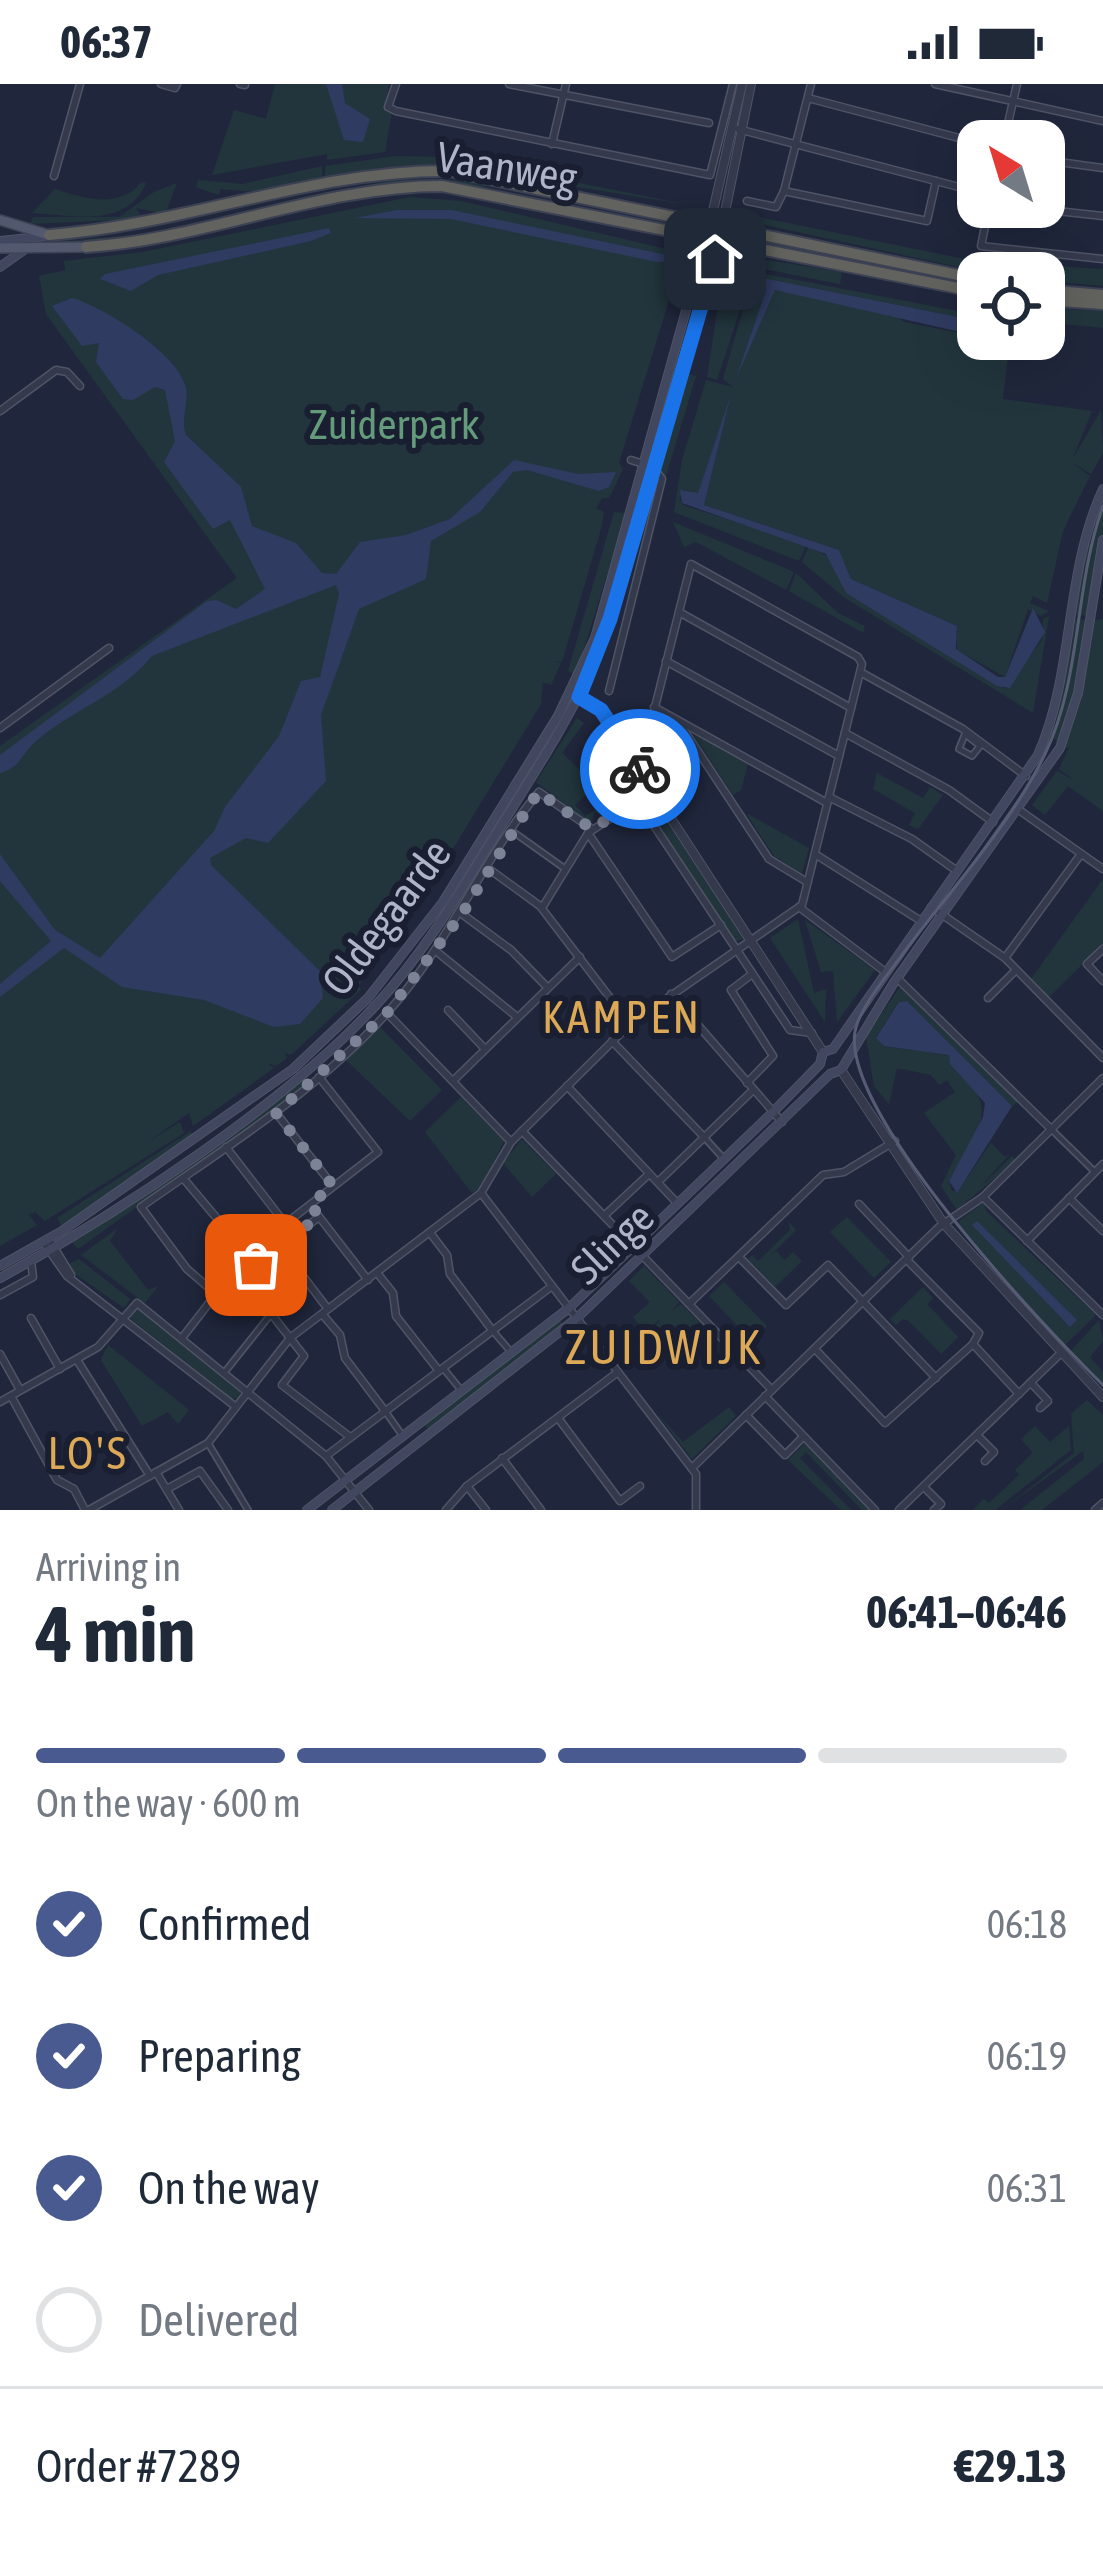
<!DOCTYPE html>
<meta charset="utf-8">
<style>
:root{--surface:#fff;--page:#f6f6f7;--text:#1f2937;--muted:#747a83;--line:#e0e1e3;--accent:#495a91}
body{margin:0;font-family:"Asap Condensed",sans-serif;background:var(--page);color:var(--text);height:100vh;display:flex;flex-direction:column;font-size:45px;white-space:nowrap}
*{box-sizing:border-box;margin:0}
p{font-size:39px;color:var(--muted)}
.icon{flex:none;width:66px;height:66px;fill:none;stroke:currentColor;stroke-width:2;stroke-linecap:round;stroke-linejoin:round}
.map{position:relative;height:1426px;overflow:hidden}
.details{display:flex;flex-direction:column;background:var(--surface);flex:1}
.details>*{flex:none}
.needle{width:78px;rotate:322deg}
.controls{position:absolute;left:957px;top:36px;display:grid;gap:24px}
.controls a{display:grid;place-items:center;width:108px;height:108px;border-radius:24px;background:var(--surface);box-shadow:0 12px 48px #0002;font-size:60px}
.pin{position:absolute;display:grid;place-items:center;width:102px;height:102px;color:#fff;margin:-51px;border-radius:24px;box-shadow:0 6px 18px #0006}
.courier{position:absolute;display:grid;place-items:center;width:120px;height:120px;margin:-60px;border:9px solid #1a73e8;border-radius:50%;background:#fff;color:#222;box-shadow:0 3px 15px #0007}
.headline em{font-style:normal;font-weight:700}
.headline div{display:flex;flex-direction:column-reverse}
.headline{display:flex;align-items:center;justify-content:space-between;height:204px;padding:0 36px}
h1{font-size:78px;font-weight:700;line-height:90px}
.bar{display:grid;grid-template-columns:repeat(4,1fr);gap:18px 12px;align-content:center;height:144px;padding:0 36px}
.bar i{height:15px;border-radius:9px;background:var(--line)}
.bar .active{background:var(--accent)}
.bar p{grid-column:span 4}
.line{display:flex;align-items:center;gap:30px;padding:0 36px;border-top:3px solid var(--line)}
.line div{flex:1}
ol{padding:0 36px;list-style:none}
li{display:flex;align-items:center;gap:36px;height:132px}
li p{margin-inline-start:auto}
li .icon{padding:12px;border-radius:50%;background:var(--accent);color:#fff;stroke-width:4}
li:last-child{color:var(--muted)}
li i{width:66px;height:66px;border:6px solid var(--line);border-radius:50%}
.status{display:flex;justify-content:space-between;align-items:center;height:84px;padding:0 60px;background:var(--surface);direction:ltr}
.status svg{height:33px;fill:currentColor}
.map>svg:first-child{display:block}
</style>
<div class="status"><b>06:37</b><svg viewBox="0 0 49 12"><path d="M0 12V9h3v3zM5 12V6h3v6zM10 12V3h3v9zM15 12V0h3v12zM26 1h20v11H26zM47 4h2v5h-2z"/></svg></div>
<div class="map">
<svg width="1103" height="1426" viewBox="0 0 1103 1426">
<rect width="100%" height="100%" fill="#20273c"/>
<g fill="#22353d">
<polygon points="275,0 389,0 385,24 392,28 385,68 327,76 327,70 212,91 234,26 266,35"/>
<polygon points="396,72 449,73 689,121 453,83 325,97 325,82"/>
<polygon points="322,82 322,96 268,109 220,105 219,111 196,103 198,96 243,100"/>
<polygon points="397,95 480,97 687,138 491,103 425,98 351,106 128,155 33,160 143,150"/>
<path d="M141,98L146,99C127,145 72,131 32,129L55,105C82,114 121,126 141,98Z"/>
<polygon points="177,99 165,130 136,124 143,135 30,140 33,133 119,133 154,108"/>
<polygon points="410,113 461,117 667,165 682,174 619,379 623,385 609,414 602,414 596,424 604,428 601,445 562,578 554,577 561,579 551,601 543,598 541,620 409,837 358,902 361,906 291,971 284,969 287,974 276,982 267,979 274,984 193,1042 189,1029 146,1059 180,1038 184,1049 45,1137 35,1128 29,1131 37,1141 0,1162 0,662 237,494 46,230 39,192 65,186 64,177 143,168"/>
<polygon points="744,130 974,177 1103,185 1103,202 1044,197 1044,189 986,189 742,136"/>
<polygon points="735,171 842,188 840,200 739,180 732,178"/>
<polygon points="730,183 978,231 978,237 733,188 731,197 766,206 735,297 771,209 777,206 886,225 904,238 970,251 978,245 978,255 1010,255 1003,315 1092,327 1073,374 1101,326 1103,369 1091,390 1071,378 1090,392 1063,447 1047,519 1033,512 1030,519 1049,527 1041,532 1028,525 1005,593 957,566 957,542 851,495 839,466 704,421 732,307 698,410 684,406 679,415 683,421 806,461 799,477 674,428 682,376 706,296 733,303 723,295 745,218 722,199"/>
<polygon points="721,202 743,217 717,296 707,293"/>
<polygon points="1044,224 1103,227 1103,244 1044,238"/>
<polygon points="689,290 696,292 665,395 656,381 675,315"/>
<polygon points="1103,412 1103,447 1087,532 1069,530"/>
<polygon points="614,428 626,429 576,591 568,587"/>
<polygon points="673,438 794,488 786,506 696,458 684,463"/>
<polygon points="809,462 832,475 846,509 1006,605 1042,556 1043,535 1049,532 1033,629 845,514 802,478"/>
<polygon points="796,489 838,529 865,542 863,549 789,507"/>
<polygon points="1069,534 1086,536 1072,625 1059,659 1049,651"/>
<polygon points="1103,535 1103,727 1068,702 1045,731 1032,721 1057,687 1074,696 1059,685 1069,664 1062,664 1081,618 1092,537"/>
<polygon points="577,634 584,639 562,669 596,701 575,721 585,732 596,725 602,733 595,728 591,740 536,698"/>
<polygon points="693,650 748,680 741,706 733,711"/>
<polygon points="877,689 923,714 930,703 943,711 918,745 909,741 915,729 873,705"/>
<polygon points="655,720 744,854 742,856 734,857 647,726"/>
<polygon points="746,729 809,764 802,790 774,772"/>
<polygon points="1103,795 1103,860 1049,913 1031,895"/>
<polygon points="798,835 814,909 826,905 825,938 770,854"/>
<polygon points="805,836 875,886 837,938 833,887 821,888"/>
<path d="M900,903L1019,1017L1012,1022L907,917L899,918L876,953L884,962L949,971C951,985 961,992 971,1002C999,1031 965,1067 949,1097L952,1107H958L991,1059L1005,1073L1010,1070L977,1106L1012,1072L1016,1076L957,1126L941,1102L956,1071L924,1029L955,1008L947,996L939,1001L931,991L897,984L889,1020L874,1002L866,952Z"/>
<polygon points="380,943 442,1006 410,1037 346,976"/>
<polygon points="300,995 303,1003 274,1025 78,1165 70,1156"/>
<polygon points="461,1013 504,1057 482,1103 472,1109 425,1048"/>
<polygon points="191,1047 192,1055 63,1144 57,1134"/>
<polygon points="522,1055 556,1090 532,1113 503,1079"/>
<polygon points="984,1118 986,1127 1096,1231 1064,1262 959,1144 959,1137"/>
<polygon points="847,1133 891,1178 874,1194 830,1148"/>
<polygon points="788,1137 796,1146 767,1175 776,1167 785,1176 793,1168 802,1177 775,1203 748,1175 752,1171 758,1177 790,1146"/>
<polygon points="118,1144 110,1157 148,1206 158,1202 145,1219 81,1171"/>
<polygon points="79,1175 130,1215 124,1224 71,1187 67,1181"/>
<polygon points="644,1182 679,1218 672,1227 681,1220 699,1238 667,1262 654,1245 660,1235 645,1248 633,1233 650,1218 629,1197"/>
<polygon points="724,1198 767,1242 752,1257 709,1212"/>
<polygon points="923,1203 933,1214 927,1220 958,1253 941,1270 909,1237 903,1235 896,1241 890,1235"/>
<polygon points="137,1223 241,1305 239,1314 232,1315 130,1234"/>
<polygon points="559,1235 564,1241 428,1345 424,1339"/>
<polygon points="1099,1236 1103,1257 1090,1273 1103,1288 1103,1304 1070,1268"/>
<polygon points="108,1261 189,1326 178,1340 168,1328 142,1342 101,1276"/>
<polygon points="1087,1316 1103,1331 1103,1378 1042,1426 1020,1426 1084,1375 1083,1367 1002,1426 1074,1369 1071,1330"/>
<polygon points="729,1323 736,1332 692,1375 656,1328 683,1358"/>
<polygon points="1035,1342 1050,1358 1069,1342 1071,1366 995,1426 973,1426 984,1415 989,1419 1019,1391 1015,1386 1033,1369 1021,1355"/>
<polygon points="805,1359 868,1426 862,1426 806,1368 800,1374 851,1426 841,1426 788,1376"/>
</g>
<g fill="#2f3b61">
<polygon points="342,0 345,19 370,35 363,58 344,56 326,0"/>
<polygon points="397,126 452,126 672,172 675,177 657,178 451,135 355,134"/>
<polygon points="329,144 331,149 311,157 158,191 131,207 100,195 105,190"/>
<polygon points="733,188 978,237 978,252 775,206 735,297 766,206 731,197"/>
<path d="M72,214C104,223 179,270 186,304C189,320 180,335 186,351L241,403L252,442L296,459L322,489L336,490L360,458L406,451L450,435L514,376L578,390L616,388L609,403L599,407L527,386L513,388L480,428L431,457L426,495L359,525L321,631L326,697L268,759L246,754L210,774L211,781L320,887L323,914L300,940L274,943L204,916L122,903L64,864L0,913V900L51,857L0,797V770L55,846L100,874L214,747L225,723L279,652L301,597L320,593L339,510L336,501L152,572C121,611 71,626 35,658C21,671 20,684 0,689V671L207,517L217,516L236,525L265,505L230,436L213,445L164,378L175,357L165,306L155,303L133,316L123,315L96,278L99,259L82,262L52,222Z"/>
<polygon points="732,307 704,421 839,466 851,495 957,542 956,565 998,593 1005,593 1033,524 1045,548 1010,604 997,602 846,509 826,470 682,419 680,406 698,409"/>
<polygon points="907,917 1012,1022 957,1109 949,1097 983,1033 985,1019 950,980 949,971 884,962 876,954 899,918"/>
<polygon points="977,1137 1077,1236 1070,1243 972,1141"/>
</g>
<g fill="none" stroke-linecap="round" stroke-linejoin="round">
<defs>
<g id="pedestrian">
<polygon points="965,650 980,662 972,672 959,665"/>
<polyline points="512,747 564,784"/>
<polyline points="1052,1046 1095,1088"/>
<polyline points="704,1053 724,1075"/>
<polyline points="492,1246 511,1268"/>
<polyline points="443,1284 461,1306"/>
<polyline points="224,1289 271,1230"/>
<polyline points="385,1327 402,1351"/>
<polyline points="208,1359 248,1426"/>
</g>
<g id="minor">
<polyline points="161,0 175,4 177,0"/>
<polyline points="240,0 245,1"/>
<polyline points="396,0 388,23 396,27 710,91 733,0"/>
<polyline points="509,0 709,39"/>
<polyline points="935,0 1103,37"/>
<polyline points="808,14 978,59"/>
<polyline points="738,45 978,108"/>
<polyline points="1004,57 1017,0"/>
<polyline points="552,60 566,0"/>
<polyline points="1044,76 1103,84"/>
<polyline points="54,92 80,0"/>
<polyline points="784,107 811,0"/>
<polyline points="747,117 776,123 784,107 927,137 936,97"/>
<polyline points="989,123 981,162 1103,175"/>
<polyline points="1020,123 1103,132"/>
<polyline points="0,327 56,286 67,288 80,302"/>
<polyline points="679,528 851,624"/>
<polyline points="666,577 839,672"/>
<polyline points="862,589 963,645 1026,692"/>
<polyline points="609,607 662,395 653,383 631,376"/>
<polyline points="654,623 827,719"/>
<polyline points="678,637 769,775 807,798"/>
<polyline points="0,644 109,564"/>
<polyline points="845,649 949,706 993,738"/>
<polyline points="829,713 912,755 957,787"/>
<polyline points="637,716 790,946 812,949"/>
<polyline points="1019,726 1103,785"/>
<polyline points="588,749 672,873 721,841"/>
<polyline points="815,770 921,837"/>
<polyline points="489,785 540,822 630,940"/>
<polyline points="799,823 884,887"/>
<polyline points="931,823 1005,874 1103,974"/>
<polyline points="542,824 588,749 654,706"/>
<polyline points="462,830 511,866 547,903"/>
<polyline points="1103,865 1087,880 1103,897"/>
<polyline points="436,867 517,933"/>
<polyline points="1005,874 1081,770"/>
<polyline points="897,894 1052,1046"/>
<polyline points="671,910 782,1038"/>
<polyline points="988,914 1015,887"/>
<polyline points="448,926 485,965"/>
<polyline points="387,929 511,1058"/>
<polyline points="612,957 704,1053"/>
<polyline points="454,996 580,873"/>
<polyline points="747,999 773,972 731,906 752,890"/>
<polyline points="567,1002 677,1119"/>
<polyline points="277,1030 333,1102"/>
<polyline points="522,1047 772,1306"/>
<polyline points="226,1063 294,1151"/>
<polyline points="183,1094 256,1181"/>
<polyline points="658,1098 752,1007"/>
<polyline points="481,1109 696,1390 696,1426"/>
<polyline points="983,1113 1103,1231"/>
<polyline points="1069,1114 1103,1147"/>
<polyline points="859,1120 909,1173"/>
<polyline points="310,1121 368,1196"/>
<polyline points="604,1132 649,1090"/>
<polyline points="285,1140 378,1068 319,993"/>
<polyline points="431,1150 447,1171 450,1190 492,1246"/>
<polyline points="49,1155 71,1191"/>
<polyline points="1027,1157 1103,1080"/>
<polyline points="43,1158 67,1192 236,1323"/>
<polyline points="280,1162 328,1225"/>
<polyline points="739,1173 786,1221 828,1181 936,1294"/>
<polyline points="907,1176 979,1249 973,1260"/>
<polyline points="378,1190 393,1209 396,1232 439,1287"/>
<polyline points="241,1191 304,1272 282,1301 350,1353"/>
<path d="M216,1210L187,1185L141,1123C226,1063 317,1007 387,929C449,860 482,775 539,708L592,745"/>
<polyline points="0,1211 33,1193 31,1177"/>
<polyline points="689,1220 823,1091 844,1088 895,1057"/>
<polyline points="323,1231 340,1251 345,1274 385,1327"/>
<polyline points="31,1234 60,1285"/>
<polyline points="182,1254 216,1210 319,1133"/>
<polyline points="973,1260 1019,1310"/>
<polyline points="815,1265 885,1339 973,1260"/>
<polyline points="0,1270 20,1306"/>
<polyline points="77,1276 150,1392"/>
<polyline points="1031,1299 1048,1317 1040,1324"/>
<polyline points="11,1312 57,1396 74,1405 85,1426"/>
<polyline points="765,1312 875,1426"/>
<polyline points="0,1318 98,1263 137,1219 326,1372 369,1426"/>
<polyline points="746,1331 785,1371 802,1354"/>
<polyline points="558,1334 620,1417 640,1402"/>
<polyline points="977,1351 994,1368 985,1377"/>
<polyline points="326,1372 552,1202"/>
<polyline points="502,1374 541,1426"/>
<polyline points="692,1384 939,1143 983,1113 1103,994"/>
<polyline points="156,1388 179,1426"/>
<polyline points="467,1402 486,1426"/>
<polyline points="924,1403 941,1420 934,1426"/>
<polyline points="167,1405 200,1387 228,1426"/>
<polyline points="89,1426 208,1359 290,1254 481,1109 511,1058 630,940 802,821 862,580 858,573 691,480 652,635 620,655"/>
<polyline points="446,1426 467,1402 618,1288"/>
<polyline points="899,1426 1062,1268"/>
<polyline points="1095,1426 1103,1419"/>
</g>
<g id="tertiary">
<polyline points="710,140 742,0"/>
<polyline points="722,143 751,0"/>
<polyline points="577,612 601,627 823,968"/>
<polyline points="841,986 944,1140 1103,1313"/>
</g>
<g id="secondary">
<polyline points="0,157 48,152"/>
<polyline points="0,183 24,166"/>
<polyline points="0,1182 62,1147 293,985 368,914 443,818 558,632 595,554 710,140"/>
<path d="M0,1194C119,1129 284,1021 376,921C426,867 462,804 501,742C535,688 570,634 596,576L722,143"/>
<path d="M307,1426L569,1224L773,1028L820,980L823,968L833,965L1038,671C1075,587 1064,490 1103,405"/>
<polyline points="332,1426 577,1234 830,990 841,986 893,900 1060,664 1078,609 1103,456"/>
</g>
<g id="primary">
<polyline points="0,136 49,151"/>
<polyline points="0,164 86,163"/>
</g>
<g id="trunk">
<path d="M49,151C184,141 314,86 449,87L978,195"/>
<path d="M86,163C207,155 321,102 442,102L978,208"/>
<polyline points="1044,206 1103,211"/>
<polyline points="1044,216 1103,220"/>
</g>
</defs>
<use href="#pedestrian" stroke="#4f5467" stroke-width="8"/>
<use href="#minor" stroke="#4f5467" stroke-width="9"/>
<use href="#tertiary" stroke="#4f5467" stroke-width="10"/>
<use href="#secondary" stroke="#4f5467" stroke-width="10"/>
<use href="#primary" stroke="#3d4355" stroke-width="12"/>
<use href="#trunk" stroke="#3c4154" stroke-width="14"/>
<use href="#pedestrian" stroke="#343a4c" stroke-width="4.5"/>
<use href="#minor" stroke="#343a4c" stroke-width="6"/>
<use href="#tertiary" stroke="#343a4c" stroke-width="8"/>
<use href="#secondary" stroke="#424760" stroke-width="8"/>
<use href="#primary" stroke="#52586d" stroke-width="9"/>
<use href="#trunk" stroke="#62625e" stroke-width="10"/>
<path stroke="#565c74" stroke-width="3" d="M1103,422C1074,502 1082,594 1045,670C1010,742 949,807 902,871C887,892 866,916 857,940C828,1017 1047,1246 1103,1301"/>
</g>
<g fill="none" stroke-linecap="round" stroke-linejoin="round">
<polyline stroke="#7d8397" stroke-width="12" stroke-dasharray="0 21.6" points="256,1181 319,1132 310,1120 333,1102 276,1029 387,929 462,830 538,708 592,745 654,706 640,685"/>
<polyline stroke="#1a73e8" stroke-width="15" points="640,685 601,626 579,613 610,535 715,175"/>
</g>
<g text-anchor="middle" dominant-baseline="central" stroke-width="12" stroke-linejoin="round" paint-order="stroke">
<g font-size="42" fill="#afb4c8" stroke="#191f31">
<text transform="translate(507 83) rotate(9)">Vaanweg</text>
<text transform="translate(386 833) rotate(-53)">Oldegaarde</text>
<text transform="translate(612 1159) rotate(-44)">Slinge</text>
</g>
<g font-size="42" fill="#649b7b" stroke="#191f31">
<text x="394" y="340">Zuiderpark</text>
</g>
<g font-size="45" letter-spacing="3" fill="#dda956" stroke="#191f31">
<text x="622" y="933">KAMPEN</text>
<text x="88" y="1369">LO'S</text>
</g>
<g font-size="48" letter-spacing="3" fill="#dda956" stroke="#191f31">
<text x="664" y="1262">ZUIDWIJK</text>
</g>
</g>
</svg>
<div class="controls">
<a><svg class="needle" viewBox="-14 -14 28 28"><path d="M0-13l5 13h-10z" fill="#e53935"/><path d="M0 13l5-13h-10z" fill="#747a83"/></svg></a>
<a><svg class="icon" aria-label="locate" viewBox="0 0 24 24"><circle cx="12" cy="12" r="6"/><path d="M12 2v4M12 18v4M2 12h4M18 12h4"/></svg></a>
</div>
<div class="pin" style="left:256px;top:1181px;background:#ea580c"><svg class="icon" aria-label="bag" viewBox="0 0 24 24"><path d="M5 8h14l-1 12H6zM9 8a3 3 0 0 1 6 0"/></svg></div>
<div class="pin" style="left:715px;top:175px;background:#1f2937"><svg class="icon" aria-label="home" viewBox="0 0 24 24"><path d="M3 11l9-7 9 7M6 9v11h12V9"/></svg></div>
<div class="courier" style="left:640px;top:685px"><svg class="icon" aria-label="bike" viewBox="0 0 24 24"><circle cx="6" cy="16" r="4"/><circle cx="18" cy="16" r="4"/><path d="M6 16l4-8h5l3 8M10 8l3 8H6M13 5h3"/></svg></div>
</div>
<section class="details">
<div class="headline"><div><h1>4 min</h1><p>Arriving in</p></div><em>06:41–06:46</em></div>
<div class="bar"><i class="active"></i><i class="active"></i><i class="active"></i><i></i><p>On the way · 600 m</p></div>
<ol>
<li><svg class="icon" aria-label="check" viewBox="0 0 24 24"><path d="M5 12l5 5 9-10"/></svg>Confirmed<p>06:18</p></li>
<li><svg class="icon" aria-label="check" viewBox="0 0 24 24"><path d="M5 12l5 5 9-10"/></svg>Preparing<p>06:19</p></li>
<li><svg class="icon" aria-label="check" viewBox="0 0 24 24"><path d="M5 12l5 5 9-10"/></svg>On the way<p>06:31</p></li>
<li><i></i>Delivered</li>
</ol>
<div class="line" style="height:156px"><div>Order #7289</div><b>€29.13</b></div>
</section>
